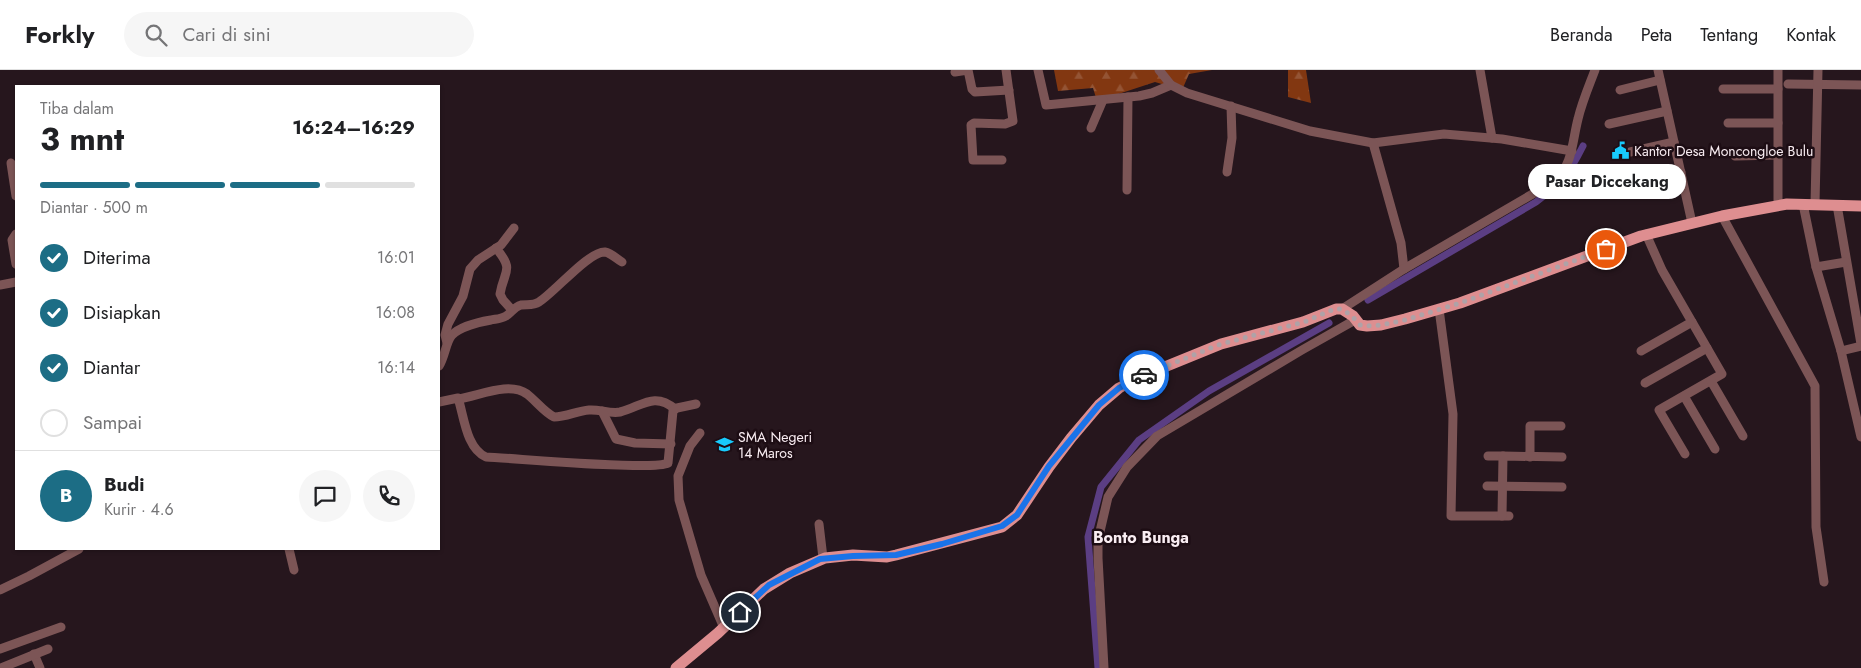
<!DOCTYPE html>
<html lang="id">
<meta charset="utf-8">
<style>
:root{--surface:#fff;--page:#f6f6f6;--text:#202124;--muted:#757577;--line:#e0e0e0;--accent:#1c6d85}
body{margin:0;font-family:Jost,sans-serif;background:var(--page);color:var(--text);height:100vh;display:flex;flex-direction:column;font-size:19px;white-space:nowrap}
*{box-sizing:border-box;margin:0}
p{font-size:16px;color:var(--muted)}
.icon{flex:none;width:28px;height:28px;fill:none;stroke:currentColor;stroke-width:2;stroke-linecap:round;stroke-linejoin:round}
.map{position:relative;flex:1;overflow:hidden}
.sheet{position:absolute;left:15px;top:15px;width:425px;height:465px;display:flex;flex-direction:column;background:var(--surface);border-radius:0px;box-shadow:0 1px 4px #0004}
.sheet>*{flex:none}
.pin{position:absolute;display:grid;place-items:center;width:42px;height:42px;color:#fff;margin:-21px;border:2px solid #fff;border-radius:50%;box-shadow:0 1px 5px #0007}
.courier{position:absolute;display:grid;place-items:center;width:50px;height:50px;margin:-25px;border:4px solid #1a73e8;border-radius:50%;background:#fff;color:#222;box-shadow:0 1px 6px #0007}
.bubble{position:absolute;height:35px;border-radius:18px;background:var(--surface);box-shadow:0 1px 4px #0004;font-size:16px;font-weight:700;line-height:35px;text-align:center}
.summary em{font-style:normal;font-weight:700}
.summary div{display:flex;flex-direction:column-reverse}
.summary{display:flex;align-items:center;justify-content:space-between;height:85px;padding:0 25px}
h1{font-size:32px;font-weight:700;line-height:38px}
.bar{display:grid;grid-template-columns:repeat(4,1fr);gap:8px 5px;align-content:center;height:60px;padding:0 25px}
.bar i{height:6px;border-radius:4px;background:var(--line)}
.bar .on{background:var(--accent)}
.bar p{grid-column:span 4}
.line{display:flex;align-items:center;gap:12px;padding:0 25px;border-top:1px solid var(--line)}
.line div{flex:1}
.round{display:grid;place-items:center;flex:none;width:52px;height:52px;border-radius:26px;background:var(--page)}
ol{padding:0 25px;list-style:none}
li{display:flex;align-items:center;gap:15px;height:55px}
li p{margin-inline-start:auto}
li .icon{padding:5px;border-radius:50%;background:var(--accent);color:#fff;stroke-width:4}
li:last-child{color:var(--muted)}
li i{width:28px;height:28px;border:2px solid var(--line);border-radius:50%}
header{display:flex;align-items:center;gap:30px;box-sizing:border-box;height:70px;padding:0 25px;background:var(--surface);border-bottom:1px solid var(--line)}
header strong{font-size:24px}
nav{display:flex;gap:28px;margin-inline-start:auto;font-size:18px}
.search{width:350px;height:45px;background:var(--page);display:flex;align-items:center;gap:12px;box-sizing:border-box;padding:0 18px;border-radius:28px;color:var(--muted);font-size:19px}
.map>svg:first-child{display:block}
</style>
<header>
<strong>Forkly</strong>
<div class="search"><svg class="icon" aria-label="search" viewBox="0 0 24 24"><circle cx="10" cy="10" r="6"/><path d="M15 15l6 6"/></svg>Cari di sini</div>
<nav><a>Beranda</a><a>Peta</a><a>Tentang</a><a>Kontak</a></nav>
</header>
<div class="map">
<svg width="1861" height="598" viewBox="0 0 1861 598">
<defs>
<pattern id="forest-firs" width="22" height="20" patternUnits="userSpaceOnUse" patternTransform="scale(1.25)"><rect width="22" height="20" fill="#823711"/><path d="M5 1l3.5 6h-7zM16 11l3.5 6h-7z" fill="#945434"/></pattern>
</defs>
<rect width="100%" height="100%" fill="#26161d"/>
<g fill="url(#forest-firs)">
<polygon points="1054,0 1212,0 1189,4 1182,20 1155,12 1097,31 1093,18 1058,21"/>
<polygon points="1288,0 1306,0 1311,33 1288,27"/>
</g>
<g fill="none" stroke-linecap="round" stroke-linejoin="round">
<g stroke="#5b3e83" stroke-width="7">
<path d="M1368,230L1536,132C1562,112 1568,106 1583,76"/>
<polyline points="1098,598 1088,467 1101,417 1139,370 1209,321 1329,253"/>
</g>
<g stroke="#7c5556" stroke-width="9">
<polyline points="1038,0 1046,35 1139,26 1152,23 1171,15"/>
<polyline points="1159,0 1171,15 1187,23 1310,61 1373,73 1444,64 1502,69 1572,81"/>
<polyline points="1480,0 1492,68"/>
<polyline points="1658,0 1692,153"/>
<polyline points="955,2 968,0 972,19 975,22 1009,20"/>
<polyline points="1788,14 1861,15"/>
<polyline points="1723,19 1778,19"/>
<polyline points="1620,20 1660,10"/>
<polyline points="1728,53 1778,53"/>
<polyline points="1609,54 1667,41"/>
<polyline points="1091,58 1103,30"/>
<polyline points="1373,73 1401,173 1404,199"/>
<polyline points="1630,82 1674,72"/>
<polyline points="1735,86 1778,85"/>
<polyline points="1002,90 973,90 971,55 974,53 1005,54 1013,51 1006,0"/>
<polyline points="11,93 16,126"/>
<polyline points="1227,102 1232,68 1231,36"/>
<polyline points="1623,115 1681,102"/>
<polyline points="1127,120 1128,27"/>
<polyline points="1803,134 1816,197 1841,281 1861,367"/>
<polyline points="1815,134 1818,0"/>
<polyline points="1778,135 1778,0"/>
<polyline points="1837,135 1861,274"/>
<polyline points="1722,146 1815,316 1816,457 1824,512"/>
<polyline points="16,164 12,170 16,194"/>
<polyline points="1646,164 1662,200 1722,304 1659,340 1685,384"/>
<path d="M496,178C515,201 504,200 500,224L503,230L512,240"/>
<polyline points="1816,197 1846,192"/>
<polyline points="0,215 16,212"/>
<path d="M1342,239L1404,199L1555,111C1573,94 1572,72 1578,49C1582,32 1589,16 1595,0"/>
<polyline points="1439,239 1453,344 1451,446 1509,446"/>
<polyline points="447,273 445,265 448,254 463,226 470,199 478,190 501,175 514,158"/>
<polyline points="1641,281 1692,252"/>
<polyline points="1841,281 1861,276"/>
<path d="M439,296C445,287 446,271 452,265C460,257 479,252 491,250C495,249 501,249 506,246C511,243 514,237 521,235C527,234 533,236 539,232C555,222 589,181 605,182C611,183 617,189 622,192"/>
<polyline points="1711,311 1743,366"/>
<polyline points="1645,313 1707,278"/>
<polyline points="1684,326 1715,379"/>
<path d="M458,329C479,326 509,311 527,324C536,331 544,342 554,347C566,347 577,341 589,340C599,339 610,344 620,342C641,337 654,321 675,339"/>
<path d="M439,332L458,328C464,346 466,378 486,387C513,388 654,401 668,393L673,341L677,338L696,334"/>
<polyline points="602,341 616,369 635,373 671,374"/>
<polyline points="700,363 690,376 678,406 679,430 701,505 724,558"/>
<polyline points="1488,386 1503,386"/>
<polyline points="1530,387 1530,356 1561,356"/>
<polyline points="1487,416 1562,417"/>
<polyline points="1502,446 1503,386 1562,387"/>
<polyline points="819,454 823,488"/>
<polyline points="289,479 294,500"/>
<polyline points="0,520 29,506 79,479"/>
<polyline points="0,579 61,557"/>
<polyline points="34,584 40,598"/>
<polyline points="1,598 48,579"/>
<polyline points="1104,598 1098,488 1098,470 1108,427 1127,397 1157,366 1302,280 1355,250"/>
</g>
<polyline stroke="#de8e90" stroke-width="11" points="676,598 718,563 764,519 790,503 825,488 853,485 887,487 896,485 1002,457 1017,445 1049,397 1071,368 1099,335 1119,318 1140,307 1221,274 1303,252 1336,239 1342,239 1353,246 1360,255 1367,256 1381,255 1405,249 1460,233 1641,166 1722,146 1787,134 1861,136"/>
</g>
<g fill="none" stroke-linecap="round" stroke-linejoin="round">
<polyline stroke="#afa2a7" stroke-width="5" stroke-dasharray="0 9" points="1144,305 1221,274 1304,252 1334,239 1342,239 1352,246 1360,255 1367,256 1381,255 1405,250 1460,233 1606,179"/>
<polyline stroke="#1a73e8" stroke-width="6" points="740,542 769,515 820,489 853,486 896,485 942,474 1002,456 1017,445 1049,396 1099,335 1119,318 1144,305"/>
</g>
<defs>
<symbol id="civic-bare" viewBox="-9 -9 18 18"><path d="M-.6-6.5H3V-4.5H.6V-3L4-1V1h2V6H-6V1h2V-1L-.6-3ZM-1.2 2.5V6h2.4V2.5Z" fill="#18cafc" stroke="#1d0d14" stroke-width="2.5" paint-order="stroke"/></symbol>
<symbol id="school-bare" viewBox="-9 -9 18 18"><path d="M0-5L7-2L0 1L-7-2ZM-4 1L0 2.5L4 1V4Q0 6-4 4Z" fill="#18cafc" stroke="#1d0d14" stroke-width="2.5" paint-order="stroke"/></symbol>
</defs>
<g fill-rule="evenodd">
<use href="#civic-bare" x="1608" y="68" width="25" height="25"/>
<use href="#school-bare" x="712" y="362" width="25" height="25"/>
</g>
<g text-anchor="middle" dominant-baseline="central" stroke-width="5" stroke-linejoin="round" paint-order="stroke">
<g font-size="14" fill="#f9edf2" stroke="#1d0d14" text-anchor="start">
<text x="1634" y="81">Kantor Desa Moncongloe Bulu</text>
<text x="738" y="367">SMA Negeri<tspan x="738" dy="16">14 Maros</tspan></text>
</g>
<g font-size="16" font-weight="bold" fill="#f9edf2" stroke="#1d0d14">
<text x="1141" y="467">Bonto Bunga</text>
</g>
</g>
</svg>
<div class="pin" style="left:1606px;top:179px;background:#ea580c"><svg class="icon" aria-label="bag" viewBox="0 0 24 24"><path d="M5 8h14l-1 12H6zM9 8a3 3 0 0 1 6 0"/></svg></div>
<div class="pin" style="left:740px;top:542px;background:#1f2937"><svg class="icon" aria-label="home" viewBox="0 0 24 24"><path d="M3 11l9-7 9 7M6 9v11h12V9"/></svg></div>
<div class="courier" style="left:1144px;top:305px"><svg class="icon" aria-label="car" viewBox="0 0 24 24"><path d="M5 17H2v-5l4-1 3-4h7l3 4 3 1v5h-3M9 17h6M6 11h13"/><circle cx="7" cy="17" r="2"/><circle cx="17" cy="17" r="2"/></svg></div>
<div class="bubble" style="left:1528px;top:94px;width:158px">Pasar Diccekang</div>
<section class="sheet">
<div class="summary"><div><h1>3 mnt</h1><p>Tiba dalam</p></div><em>16:24–16:29</em></div>
<div class="bar"><i class="on"></i><i class="on"></i><i class="on"></i><i></i><p>Diantar · 500 m</p></div>
<ol>
<li><svg class="icon" aria-label="check" viewBox="0 0 24 24"><path d="M5 12l5 5 9-10"/></svg>Diterima<p>16:01</p></li>
<li><svg class="icon" aria-label="check" viewBox="0 0 24 24"><path d="M5 12l5 5 9-10"/></svg>Disiapkan<p>16:08</p></li>
<li><svg class="icon" aria-label="check" viewBox="0 0 24 24"><path d="M5 12l5 5 9-10"/></svg>Diantar<p>16:14</p></li>
<li><i></i>Sampai</li>
</ol>
<div class="line" style="height:90px"><b class="round" style="background:var(--accent);color:#fff">B</b><div><b>Budi</b><p>Kurir · 4.6</p></div><a class="round"><svg class="icon" aria-label="chat" viewBox="0 0 24 24"><path d="M4 5h16v11H9l-5 4z"/></svg></a><a class="round"><svg class="icon" aria-label="phone" viewBox="0 0 24 24"><path d="M5 4h4l2 5-3 2q2 4 5 5l2-3 5 2v4C11 20 4 13 5 4z"/></svg></a></div>
</section>
</div>
